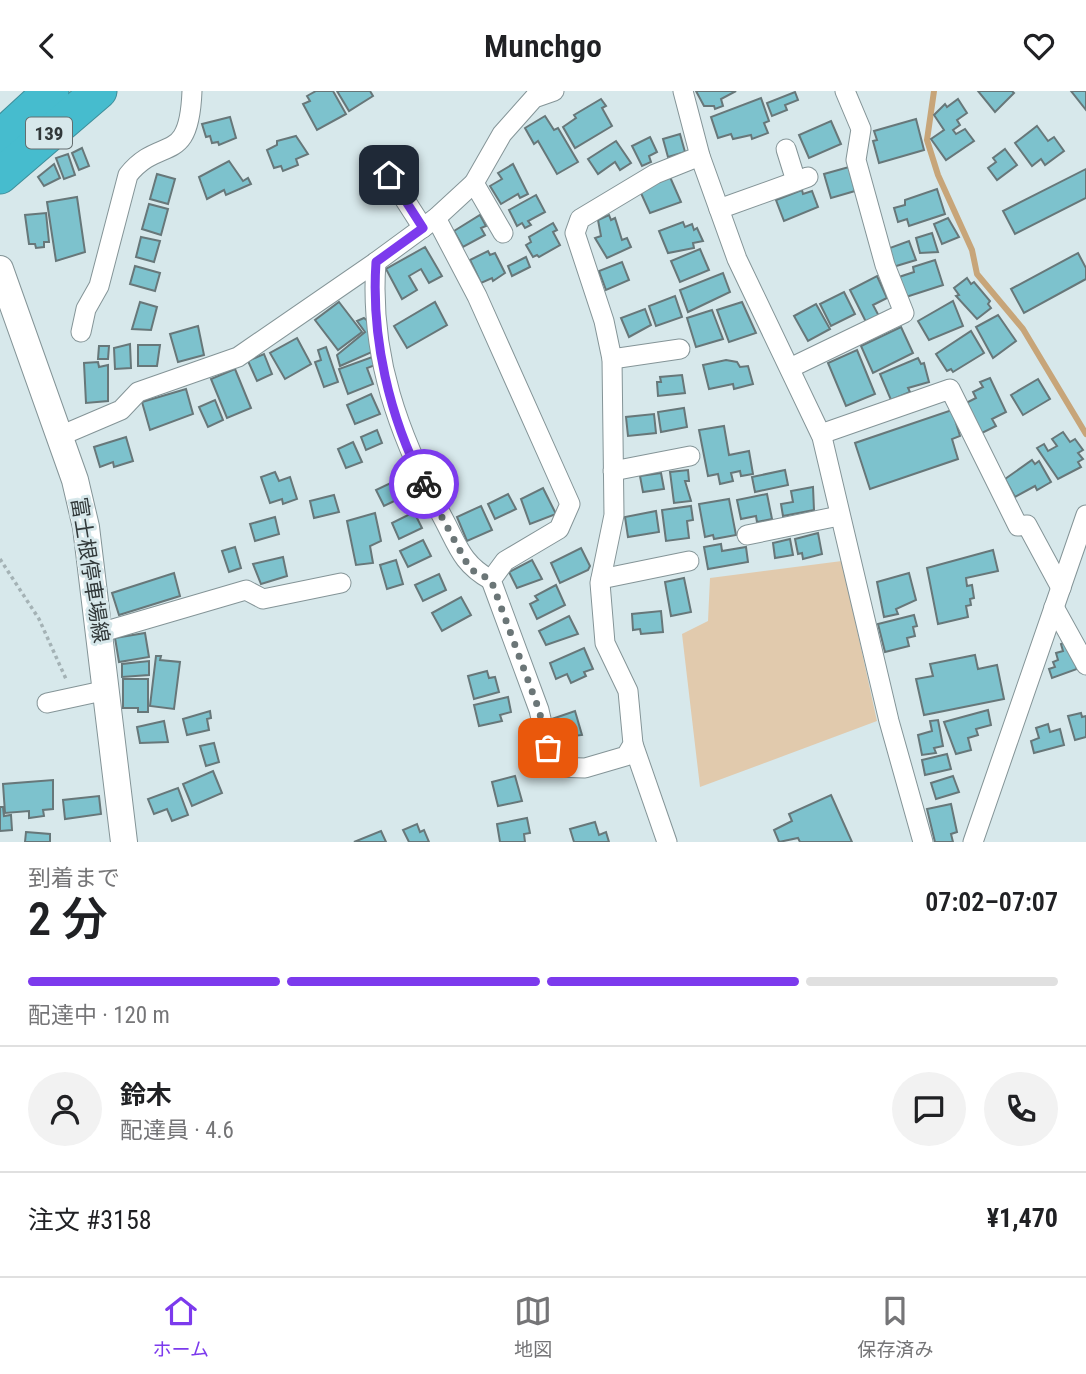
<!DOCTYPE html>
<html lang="ja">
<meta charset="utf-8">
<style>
:root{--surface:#fff;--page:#f2f2f2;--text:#202124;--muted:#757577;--line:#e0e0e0;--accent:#7c3aed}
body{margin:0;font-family:"Roboto Condensed","Noto Sans JP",sans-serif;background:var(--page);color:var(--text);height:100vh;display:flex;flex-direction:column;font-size:26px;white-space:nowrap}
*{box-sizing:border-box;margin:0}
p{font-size:23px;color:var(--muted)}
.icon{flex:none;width:38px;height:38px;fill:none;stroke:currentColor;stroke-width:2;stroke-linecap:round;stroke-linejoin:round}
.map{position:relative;height:751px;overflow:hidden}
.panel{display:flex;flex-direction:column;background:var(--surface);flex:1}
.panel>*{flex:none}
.pin{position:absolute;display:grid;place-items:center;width:60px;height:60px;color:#fff;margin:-30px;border-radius:14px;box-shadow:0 4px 10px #0006}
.courier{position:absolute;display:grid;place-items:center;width:70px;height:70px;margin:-35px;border:5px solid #7c3aed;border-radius:50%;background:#fff;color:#222;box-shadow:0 2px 9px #0007}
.overview em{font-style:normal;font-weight:600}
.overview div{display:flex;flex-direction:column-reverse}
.overview{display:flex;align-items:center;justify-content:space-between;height:119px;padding:0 28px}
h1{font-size:46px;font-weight:600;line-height:52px}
.bar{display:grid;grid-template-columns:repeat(4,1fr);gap:10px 7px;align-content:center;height:84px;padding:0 28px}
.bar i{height:9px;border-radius:5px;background:var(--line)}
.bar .on{background:var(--accent)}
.bar p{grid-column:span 4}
.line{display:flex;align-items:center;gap:18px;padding:0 28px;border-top:2px solid var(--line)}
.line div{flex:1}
.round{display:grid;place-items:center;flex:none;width:74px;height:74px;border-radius:37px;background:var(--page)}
header{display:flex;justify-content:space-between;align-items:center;height:91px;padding:0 28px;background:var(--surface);font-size:32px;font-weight:600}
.menu{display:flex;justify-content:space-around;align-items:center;height:98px;border-top:2px solid var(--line);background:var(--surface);font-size:19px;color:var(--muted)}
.menu a{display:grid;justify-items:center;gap:4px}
.menu .on{color:var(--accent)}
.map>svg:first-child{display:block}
</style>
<header><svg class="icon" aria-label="back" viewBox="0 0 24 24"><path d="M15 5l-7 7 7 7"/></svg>Munchgo<svg class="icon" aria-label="heart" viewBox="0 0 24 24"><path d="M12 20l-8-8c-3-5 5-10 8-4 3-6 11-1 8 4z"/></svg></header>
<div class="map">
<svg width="1086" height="751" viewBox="0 0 1086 751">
<rect width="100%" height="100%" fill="#d7e8eb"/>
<polygon fill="#e1caad" points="842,470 877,630 700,696 682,543 708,530 710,487"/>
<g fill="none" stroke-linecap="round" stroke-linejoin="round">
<polyline stroke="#c7a579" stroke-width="6" points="934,0 927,49 938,84 972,159 977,183 1023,238 1086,343"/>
</g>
<g fill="#7dc2cd" stroke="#677779" stroke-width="2">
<polygon points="316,0 333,0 346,23 317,39 303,13 310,10 307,5"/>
<polygon points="337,0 370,0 373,5 349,20"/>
<polygon points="696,0 736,0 721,8 723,15 715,18 714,15 704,15"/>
<polygon points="978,0 1012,0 1014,2 995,21"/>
<polygon points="1071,0 1086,0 1086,19"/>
<polygon points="795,1 798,9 785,14 787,19 772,25 767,12"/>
<polygon points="761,7 769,30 764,32 768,42 752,48 751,44 733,48 731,43 718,47 711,26"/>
<polygon points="601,8 606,15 602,17 612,35 575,57 563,36 576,27 574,24"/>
<polygon points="958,8 967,22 957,29 960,34 953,39 956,43 965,38 974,50 946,69 931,48 944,39 934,24 945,13 947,16"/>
<polygon points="545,25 554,39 558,37 578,71 557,83 538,50 534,53 525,37"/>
<polygon points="230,26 236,47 219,54 218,51 212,52 210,45 206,46 202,33"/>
<polygon points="916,28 924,59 879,72 873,50 877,49 874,40"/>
<polygon points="831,30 841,53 809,67 799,44"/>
<polygon points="1037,35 1048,50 1054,46 1064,60 1045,74 1041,68 1032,75 1015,52"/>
<polygon points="680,43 685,61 668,66 663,48"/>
<polygon points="296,45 308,63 296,68 298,74 283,80 281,75 274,77 267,59 277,54 277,50"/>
<polygon points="650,46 657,61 649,65 651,71 642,75 632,55"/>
<polygon points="616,50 631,72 620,79 615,71 598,83 588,68"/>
<polygon points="82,57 89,75 79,79 72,62"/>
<polygon points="1005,58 1017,74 997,89 988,77 996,71 993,67"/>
<polygon points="68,63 75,84 64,88 56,67"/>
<polygon points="229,70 243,90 248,87 251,93 226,104 224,99 207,108 199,86"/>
<polygon points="54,73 60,87 44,95 38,86"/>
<polygon points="513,73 528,103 520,107 518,103 501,113 490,95 502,88 498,82"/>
<polygon points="849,76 855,100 831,107 824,83"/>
<polygon points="1086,78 1086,107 1015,143 1003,120"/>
<polygon points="157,83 175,88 168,113 150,108"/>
<polygon points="670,86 681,111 650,122 640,100"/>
<polygon points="937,98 945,123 909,135 907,128 898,131 894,117 905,114 905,109"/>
<polygon points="802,99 803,103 812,100 818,116 784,130 776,109"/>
<polygon points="536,104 545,121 528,130 531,134 525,137 522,132 517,135 509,119"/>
<polygon points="77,106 85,161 56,170 47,111"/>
<polygon points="149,113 168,118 161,144 142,138"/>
<polygon points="46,122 49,151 44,151 44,156 36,157 35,153 29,153 25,124"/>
<polygon points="480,124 486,135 481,137 485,144 463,156 454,140"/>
<polygon points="609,124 611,129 615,127 622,149 627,147 631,156 607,167 595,147 601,145 598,129"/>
<polygon points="948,127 959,146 942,153 934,133"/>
<polygon points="683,131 685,136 692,133 694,139 697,137 703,150 693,152 694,157 668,162 659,140"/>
<polygon points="553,132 557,139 553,141 560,154 539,166 537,164 533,166 526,154 531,151 529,146"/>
<polygon points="932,142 938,161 920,162 916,147"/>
<polygon points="141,146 160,150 154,171 136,166"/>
<polygon points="909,150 916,169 893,176 887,158"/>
<polygon points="425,156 442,185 429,192 421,178 409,185 417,199 402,208 386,178"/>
<polygon points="700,158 709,179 680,191 671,170"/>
<polygon points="488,160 490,164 495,162 505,182 493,190 492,187 481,192 470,169"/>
<polygon points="1078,162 1086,177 1086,188 1024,222 1011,198"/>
<polygon points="526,166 530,176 512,185 508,175"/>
<polygon points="935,169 943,194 906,206 899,186 914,181 913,176"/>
<polygon points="622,171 629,189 606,199 599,180"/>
<polygon points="135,175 160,182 155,200 130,193"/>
<polygon points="723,182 730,201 688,221 680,199"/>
<polygon points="877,185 887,207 873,214 880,227 867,233 850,199"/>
<polygon points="967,187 971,193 974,191 990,210 988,213 991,217 977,228 956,205 959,204 954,197"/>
<polygon points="844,201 855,223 831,235 820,213"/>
<polygon points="675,205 682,226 656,235 649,215"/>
<polygon points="953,210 963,235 929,249 918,230"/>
<polygon points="140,211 157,216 151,239 132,238"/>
<polygon points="339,211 362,241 338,259 315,229"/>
<polygon points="435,211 447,234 407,257 394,235"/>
<polygon points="742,211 756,242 729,251 717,219"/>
<polygon points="816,213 830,238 808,250 794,225"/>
<polygon points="645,218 651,234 629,246 621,227"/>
<polygon points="712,219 723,248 696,256 687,227"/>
<polygon points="998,224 1016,250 993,267 976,236"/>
<polygon points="364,227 369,231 372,261 340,275 337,264 365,241 357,230"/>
<polygon points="198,235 204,264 178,271 170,243"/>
<polygon points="901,236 913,262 873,282 861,255"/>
<polygon points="971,240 984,262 953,281 951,278 947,280 936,263"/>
<polygon points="297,247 311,273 285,288 270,262"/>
<polygon points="130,253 131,277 115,278 114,257"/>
<polygon points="138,254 160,254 157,275 138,275"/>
<polygon points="99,255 109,255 108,268 98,268"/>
<polygon points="326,256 338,291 324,296 315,271 321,269 318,259"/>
<polygon points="857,259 875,303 846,315 828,272"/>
<polygon points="264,263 272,283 257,290 248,270"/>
<polygon points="375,265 378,273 367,277 373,293 348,303 339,278"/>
<polygon points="918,267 921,273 924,272 929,291 908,297 910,301 891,309 880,283"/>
<polygon points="726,269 737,271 740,276 748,275 753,293 734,298 733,293 709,298 703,274"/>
<polygon points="98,271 99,276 108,274 108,310 86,312 84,272"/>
<polygon points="235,278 251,317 227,327 211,288"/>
<polygon points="682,284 685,302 658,305 657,291 661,291 660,286"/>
<polygon points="990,287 1006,321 992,328 996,335 980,343 966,312 976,307 973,301 983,296 980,291"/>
<polygon points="1038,288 1050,308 1023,324 1011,304"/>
<polygon points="186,298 193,323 150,339 142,311"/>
<polygon points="371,303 380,323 355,333 347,314"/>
<polygon points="215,309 223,329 208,336 199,316"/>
<polygon points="684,317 687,336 661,341 658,321"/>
<polygon points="952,319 960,345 952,348 958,368 870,398 855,352"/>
<polygon points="654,323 656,342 628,345 626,326"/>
<polygon points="724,335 729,364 749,360 753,383 741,385 740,380 731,382 733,390 720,393 718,383 708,385 699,339"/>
<polygon points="377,339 382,352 366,359 361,346"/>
<polygon points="1063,341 1070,351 1075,348 1083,359 1078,362 1083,368 1078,371 1081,376 1058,388 1037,357 1044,353 1048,360 1057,355 1052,348"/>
<polygon points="126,346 133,370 114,376 113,371 100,376 94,356"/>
<polygon points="353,351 362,371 346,377 338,358"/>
<polygon points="1032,369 1035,373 1039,370 1051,391 1037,399 1035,395 1015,406 1005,388"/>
<polygon points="688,379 689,390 685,390 691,410 674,412 670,381"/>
<polygon points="785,379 788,394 755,401 752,386"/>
<polygon points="275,381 279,390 290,386 297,408 283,413 282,408 270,412 261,386"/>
<polygon points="661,382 664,398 643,401 640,385"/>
<polygon points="399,388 407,404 384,415 376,399"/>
<polygon points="813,396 814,419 783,425 781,413 793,411 791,400"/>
<polygon points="543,397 556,423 530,433 521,408"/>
<polygon points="508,403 516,418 495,428 488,413"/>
<polygon points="767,403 772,428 757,431 756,425 741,428 737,409"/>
<polygon points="334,404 339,421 314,427 310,410"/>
<polygon points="729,408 736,444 714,448 713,444 705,446 699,413"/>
<polygon points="481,415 492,439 467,450 457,426"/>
<polygon points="691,415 693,429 687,430 689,447 666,450 662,419"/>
<polygon points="656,420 659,441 628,446 625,426"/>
<polygon points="414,421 422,437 399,448 392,432"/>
<polygon points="375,422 381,450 370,455 373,472 356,474 347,430"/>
<polygon points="275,426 279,443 255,450 250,433"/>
<polygon points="818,442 822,463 803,468 802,462 798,463 795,448"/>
<polygon points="790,448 793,464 775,467 773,452"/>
<polygon points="423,449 431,465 408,476 400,460"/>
<polygon points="721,453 722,460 746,456 748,471 708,478 704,456"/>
<polygon points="235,456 241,477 229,481 222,460"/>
<polygon points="581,457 590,475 588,479 560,492 551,472"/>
<polygon points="993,459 998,480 966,487 967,495 972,494 974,507 970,508 971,514 966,515 968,526 938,533 927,477"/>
<polygon points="283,466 287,485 261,493 253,473"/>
<polygon points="396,469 403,493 387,498 380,474"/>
<polygon points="532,469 542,488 517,497 509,481"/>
<polygon points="174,482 180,505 119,524 112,502"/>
<polygon points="909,482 916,509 896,518 898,523 884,526 877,491"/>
<polygon points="439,483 446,499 423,510 415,494"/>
<polygon points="684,487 691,521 671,525 665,491"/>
<polygon points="556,494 565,514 537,528 530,513 538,509 535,505"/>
<polygon points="461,506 471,524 442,540 432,522"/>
<polygon points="661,520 663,541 641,543 640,538 633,539 632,523"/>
<polygon points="914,524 917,535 913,536 915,545 907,547 909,555 885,561 878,533"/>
<polygon points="569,525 578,543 546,554 539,540"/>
<polygon points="145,542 149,566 119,571 115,547"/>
<polygon points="1068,550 1077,578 1052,587 1049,578 1055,576 1053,571 1058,569 1056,562 1063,560 1061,553"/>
<polygon points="584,557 593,578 584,581 586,585 571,592 567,583 556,588 550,572"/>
<polygon points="975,564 978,578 997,574 1004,608 924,624 916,588 933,585 930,573"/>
<polygon points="156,565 161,565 160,569 180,571 174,618 150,615"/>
<polygon points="149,570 149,584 122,586 122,573"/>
<polygon points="487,580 489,587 495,586 499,601 474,608 468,585"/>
<polygon points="123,588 148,588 148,621 138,621 138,617 123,617"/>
<polygon points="508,606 511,621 500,624 502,630 479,635 474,614"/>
<polygon points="988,619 991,634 976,638 978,644 968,647 971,659 956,663 944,631"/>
<polygon points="210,620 211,627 207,628 209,639 187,644 183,628"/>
<polygon points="575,620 582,644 558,647 552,628"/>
<polygon points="1081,622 1082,626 1086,625 1086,646 1075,649 1068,625"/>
<polygon points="938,629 943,655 934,657 936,662 922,664 918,644 932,640 930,630"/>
<polygon points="164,630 168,651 140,652 137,636"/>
<polygon points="1048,633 1050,641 1060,638 1064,654 1034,662 1031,650 1039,647 1036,637"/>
<polygon points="214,652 219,671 206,675 200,655"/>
<polygon points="947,663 951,678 925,684 922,669"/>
<polygon points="213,680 222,702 192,715 183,693"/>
<polygon points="515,685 522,710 498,715 492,691"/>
<polygon points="953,685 959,701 936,708 931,692"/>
<polygon points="53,689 53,718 43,719 44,725 29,727 29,720 5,722 3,693"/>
<polygon points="178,697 188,724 172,730 167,718 154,723 148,708"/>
<polygon points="831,704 852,751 800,751 798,747 779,751 774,739 792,730 789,723"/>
<polygon points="99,705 101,723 65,728 63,709"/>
<polygon points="951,713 957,741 951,743 953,751 935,751 927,718"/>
<polygon points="0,716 3,716 4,725 11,724 12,739 0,740"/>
<polygon points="527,727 530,742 524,743 525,751 500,751 497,733"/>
<polygon points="595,731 599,744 606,741 609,751 574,751 570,738"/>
<polygon points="417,733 420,741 424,739 429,751 409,751 403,739"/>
<polygon points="381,740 386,751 354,751"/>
<polygon points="26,741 50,743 50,751 25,751"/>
</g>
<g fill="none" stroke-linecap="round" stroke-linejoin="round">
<defs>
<g id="street">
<polyline points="683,0 700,65 737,168 822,346 889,630 923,751"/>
<polyline points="786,58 796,90"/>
<polyline points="389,84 423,137"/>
<polyline points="474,92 503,142"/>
<polyline points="719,118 808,86"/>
<polyline points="436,127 477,205 570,413 559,438 505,470 491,489 539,619 552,676 585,677 626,665 633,653 628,600 605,552 600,492 614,424 612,268 604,230 575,142 580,128 655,83 700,65"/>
<path d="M376,171C369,265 399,345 443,427C458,455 462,473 491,489"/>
<path d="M81,241L86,218L99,195L128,84C161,43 189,77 192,0"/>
<polyline points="612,268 680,258"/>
<polyline points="790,277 904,222 885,174 856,69 861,38 845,0"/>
<polyline points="821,343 950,298 1018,435 1027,434 1061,497"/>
<polyline points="60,345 121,319 138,301 238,266 376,171 436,127 474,92 502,43 534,7 554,0"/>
<polyline points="613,380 690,365"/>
<polyline points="747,444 839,425"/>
<polyline points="601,488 689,470"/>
<polyline points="1054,516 1086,574"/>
<polyline points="99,542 246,499 263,508 341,492"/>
<polyline points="47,612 107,599"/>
<polyline points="633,653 667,751"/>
<polyline points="973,751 1086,424"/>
</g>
<polyline id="secondary" points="0,178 75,389 86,436 124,751"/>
<g id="highway">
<polyline points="0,47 51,0"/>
<polyline points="0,85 99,0"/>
</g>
</defs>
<use href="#street" stroke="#849497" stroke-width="21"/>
<use href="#secondary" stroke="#849497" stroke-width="28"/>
<use href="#highway" stroke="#3f8e9a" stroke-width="37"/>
<polyline stroke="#a4b2b5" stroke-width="3.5" stroke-dasharray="3.5 3.5" stroke-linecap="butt" points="0,468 39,528 66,588"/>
<use href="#street" stroke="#fff" stroke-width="19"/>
<use href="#secondary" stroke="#fff" stroke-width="26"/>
<use href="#highway" stroke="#46bcce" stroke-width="35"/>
</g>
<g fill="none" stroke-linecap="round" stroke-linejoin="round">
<polyline stroke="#6b7677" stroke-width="7" stroke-dasharray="0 12.6" points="424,393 470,478 491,489 539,619 548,657"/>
<path stroke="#7c3aed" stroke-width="9" d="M389,84L423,137L376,171C371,246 389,326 424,393"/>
</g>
<g text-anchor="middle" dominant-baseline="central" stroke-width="6" stroke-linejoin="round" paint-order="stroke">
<rect fill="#d7e8eb" stroke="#636d6e" stroke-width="2" x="26" y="26.5" width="46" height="31" rx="5"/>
<g font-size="19" font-weight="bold" fill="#313839">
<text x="49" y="42">139</text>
</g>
<g font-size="21" fill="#313839" stroke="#d7e8eb">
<text transform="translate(90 479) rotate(81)">富士根停車場線</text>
</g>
</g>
</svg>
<div class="pin" style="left:548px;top:657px;background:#ea580c"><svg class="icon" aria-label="bag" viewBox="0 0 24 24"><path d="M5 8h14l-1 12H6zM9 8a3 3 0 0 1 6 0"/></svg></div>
<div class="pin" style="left:389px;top:84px;background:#1f2937"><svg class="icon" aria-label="home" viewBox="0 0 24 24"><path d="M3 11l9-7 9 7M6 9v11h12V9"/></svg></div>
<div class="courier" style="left:424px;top:393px"><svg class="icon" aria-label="bike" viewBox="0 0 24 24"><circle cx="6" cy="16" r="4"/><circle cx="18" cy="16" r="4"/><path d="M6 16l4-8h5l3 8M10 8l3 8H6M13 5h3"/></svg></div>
</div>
<section class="panel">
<div class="overview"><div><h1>2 分</h1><p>到着まで</p></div><em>07:02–07:07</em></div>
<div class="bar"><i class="on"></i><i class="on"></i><i class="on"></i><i></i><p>配達中 · 120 m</p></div>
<div class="line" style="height:126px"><a class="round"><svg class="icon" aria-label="person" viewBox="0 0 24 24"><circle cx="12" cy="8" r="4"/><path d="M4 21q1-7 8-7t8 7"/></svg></a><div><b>鈴木</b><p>配達員 · 4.6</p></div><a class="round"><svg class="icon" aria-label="chat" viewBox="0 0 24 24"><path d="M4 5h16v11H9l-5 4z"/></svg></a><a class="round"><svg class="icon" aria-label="phone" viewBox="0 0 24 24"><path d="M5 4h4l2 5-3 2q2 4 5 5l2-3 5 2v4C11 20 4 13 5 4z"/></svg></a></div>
<div class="line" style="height:91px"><div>注文 #3158</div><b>¥1,470</b></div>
</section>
<nav class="menu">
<a class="on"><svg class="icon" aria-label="home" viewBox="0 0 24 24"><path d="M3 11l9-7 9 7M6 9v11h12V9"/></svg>ホーム</a>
<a><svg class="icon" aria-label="map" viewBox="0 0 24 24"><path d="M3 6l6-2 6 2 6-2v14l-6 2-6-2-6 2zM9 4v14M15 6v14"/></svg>地図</a>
<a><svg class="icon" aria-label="saved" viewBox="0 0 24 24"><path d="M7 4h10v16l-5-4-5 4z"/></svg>保存済み</a>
</nav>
